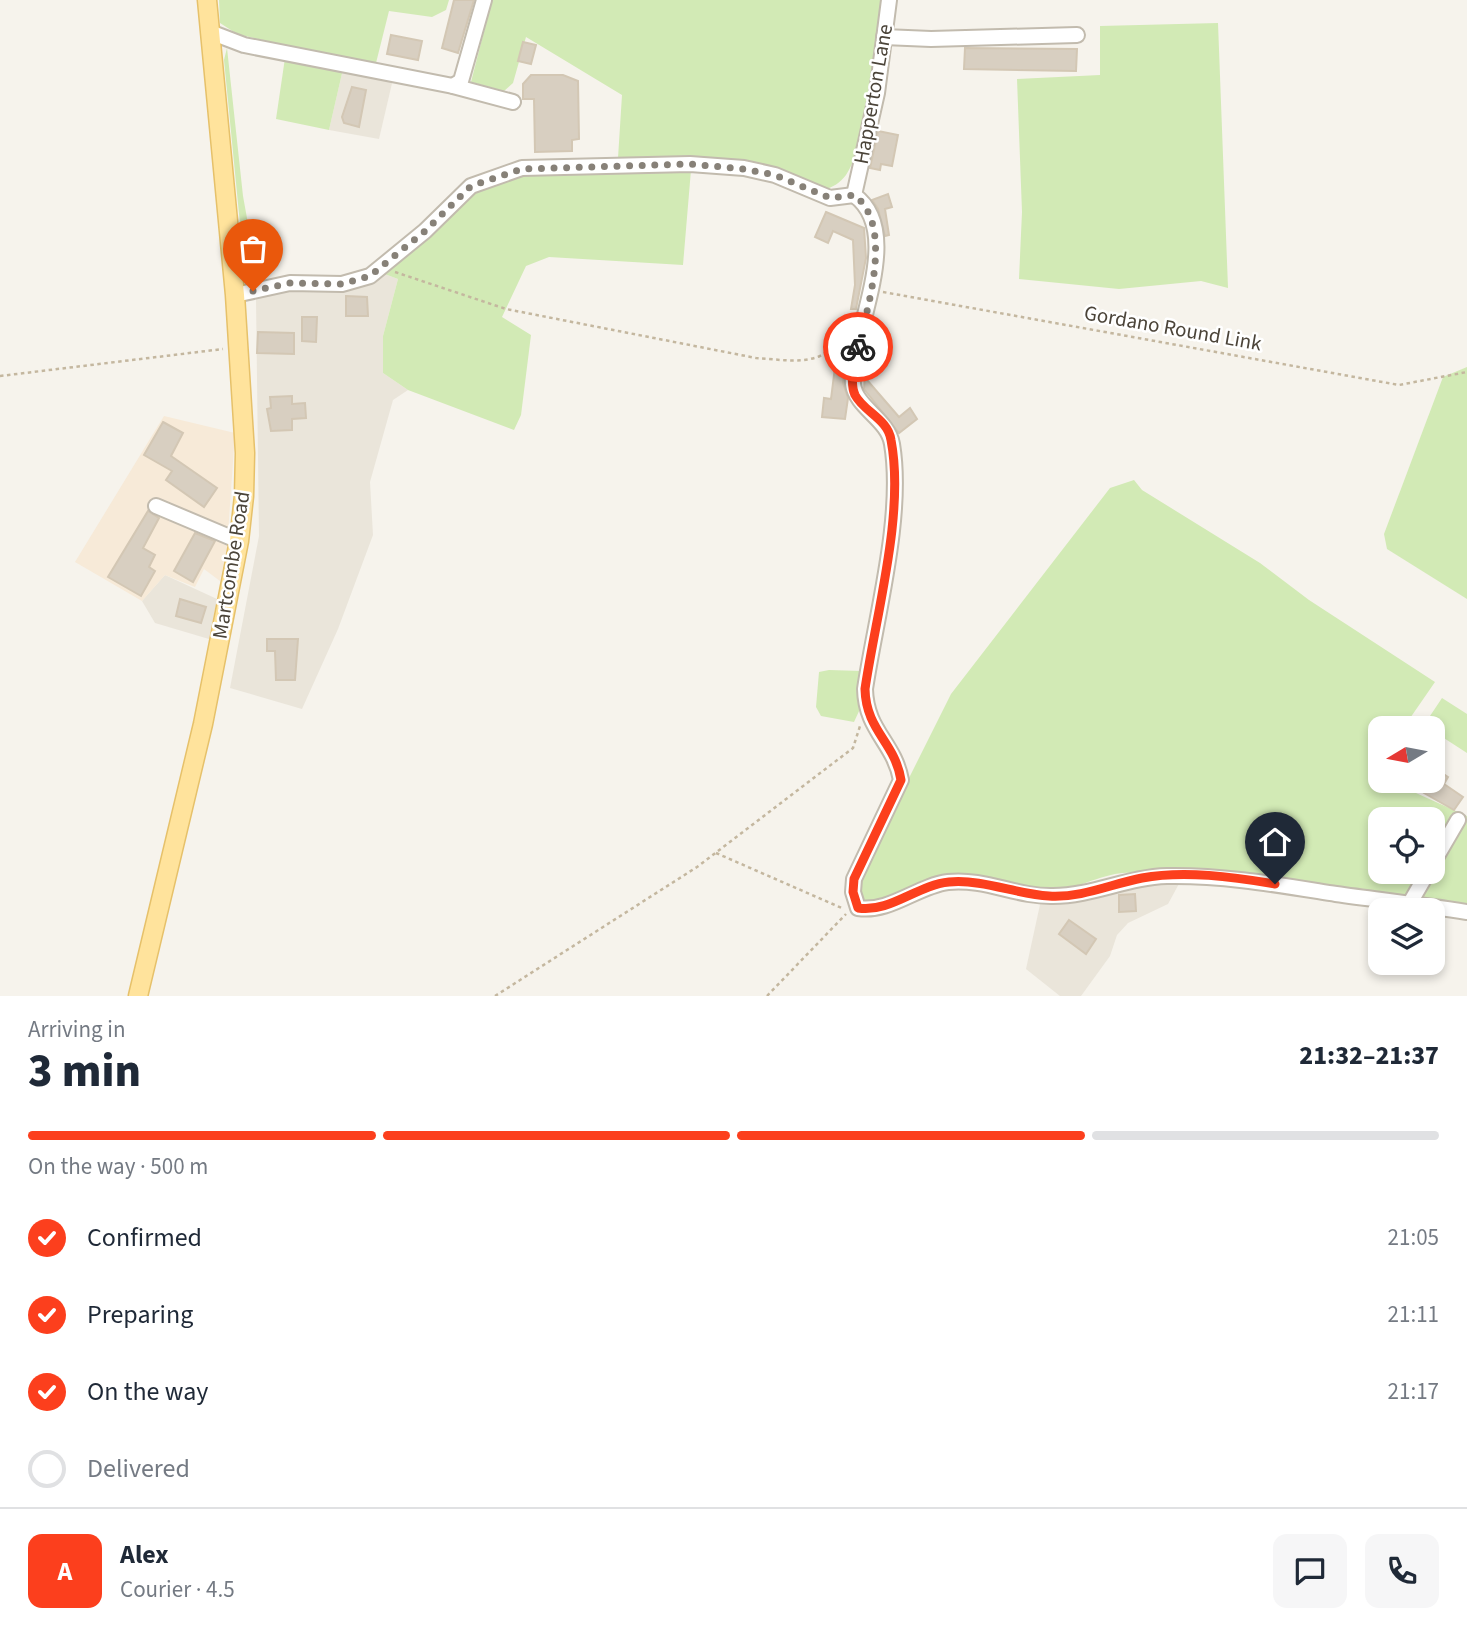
<!DOCTYPE html>
<meta charset="utf-8">
<style>
:root{--surface:#fff;--page:#f6f6f7;--text:#1f2937;--muted:#747a83;--line:#e0e1e3;--accent:#fc3f1d}
body{margin:0;font-family:"Source Sans 3",sans-serif;background:var(--page);color:var(--text);height:100vh;display:flex;flex-direction:column;font-size:26px;white-space:nowrap}
*{box-sizing:border-box;margin:0}
p{font-size:23px;color:var(--muted)}
.icon{flex:none;width:38px;height:38px;fill:none;stroke:currentColor;stroke-width:2;stroke-linecap:round;stroke-linejoin:round}
.map{position:relative;height:996px;overflow:hidden}
.drawer{display:flex;flex-direction:column;background:var(--surface);flex:1}
.drawer>*{flex:none}
.needle{width:46px;rotate:260deg}
.buttons{position:absolute;left:1368px;top:716px;display:grid;gap:14px}
.buttons a{display:grid;place-items:center;width:77px;height:77px;border-radius:14px;background:var(--surface);box-shadow:0 4px 10px #0003;font-size:35px}
.pin{position:absolute;display:grid;place-items:center;width:60px;height:60px;color:#fff;margin:-72px -30px;border-radius:50% 50% 50% 0;rotate:-45deg;box-shadow:0 0 7px #0007}
.pin .icon{rotate:45deg}
.courier{position:absolute;display:grid;place-items:center;width:70px;height:70px;margin:-35px;border:5px solid #fc3f1d;border-radius:50%;background:#fff;color:#222;box-shadow:0 2px 9px #0007}
.summary em{font-style:normal;font-weight:800}
.summary div{display:flex;flex-direction:column-reverse}
.summary{display:flex;align-items:center;justify-content:space-between;height:119px;padding:0 28px}
h1{font-size:46px;font-weight:800;line-height:52px}
.bar{display:grid;grid-template-columns:repeat(4,1fr);gap:10px 7px;align-content:center;height:84px;padding:0 28px}
.bar i{height:9px;border-radius:5px;background:var(--line)}
.bar .on{background:var(--accent)}
.bar p{grid-column:span 4}
.line{display:flex;align-items:center;gap:18px;padding:0 28px;border-top:2px solid var(--line)}
.line div{flex:1}
.round{display:grid;place-items:center;flex:none;width:74px;height:74px;border-radius:14px;background:var(--page)}
ol{padding:0 28px;list-style:none}
li{display:flex;align-items:center;gap:21px;height:77px}
li p{margin-inline-start:auto}
li .icon{padding:7px;border-radius:50%;background:var(--accent);color:#fff;stroke-width:4}
li:last-child{color:var(--muted)}
li i{width:38px;height:38px;border:4px solid var(--line);border-radius:50%}
.map>svg:first-child{display:block}
</style>
<div class="map">
<svg width="1467" height="996" viewBox="0 0 1467 996">
<rect width="100%" height="100%" fill="#f6f3ec"/>
<g fill="#eae5da">
<polygon points="343,69 393,79 379,139 329,130"/>
<polygon points="382,273 398,279 383,336 383,373 408,390 393,400 370,482 373,535 338,629 302,709 230,688 259,536 256,299 290,286 364,286"/>
<polygon points="165,575 217,599 209,639 155,623 142,601"/>
<polygon points="1181,880 1168,904 1128,923 1117,935 1110,956 1081,996 1060,996 1026,969 1041,900"/>
</g>
<polygon fill="#f7ead8" points="164,416 235,433 227,548 220,581 204,569 195,587 165,575 142,601 75,562"/>
<g fill="#d2eab5" fill-rule="evenodd">
<polygon points="219,0 449,0 446,10 432,17 389,11 376,63 366,64 237,34 220,23"/>
<path d="M492,0H883C877,40 867,146 846,175C840,183 833,187 824,190L748,161L683,157L618,158L622,95L526,37L513,83L504,91L471,82Z"/>
<polygon points="1218,23 1228,288 1201,281 1119,289 1019,279 1022,212 1017,79 1100,75 1100,26"/>
<polygon points="227,48 243,196 258,279 249,280 245,275 224,60"/>
<polygon points="285,58 343,69 329,130 276,119"/>
<polygon points="691,170 683,265 549,257 526,266 502,317 531,335 521,415 514,430 408,390 383,373 383,336 398,279 382,273 473,191 522,173"/>
<polygon points="1467,367 1467,599 1387,549 1384,534 1443,377"/>
<path d="M1134,480L1142,490L1260,563L1309,600L1435,682L1406,724L1411,728H1381V780L1397,781L1396,784L1467,816V908L1405,899L1406,894L1395,896L1147,872C1137,873 1125,872 1115,874C1087,880 1074,891 1042,891C1011,890 985,874 953,876C923,879 894,902 867,903C857,892 861,880 864,868L951,694L1110,488ZM1381,819H1433V872H1381Z"/>
<polygon points="829,670 862,671 860,709 854,722 821,716 816,707 819,672"/>
<polygon points="1442,698 1467,714 1467,753 1433,731 1433,728 1424,725"/>
</g>
<g fill="#d8cfc1" stroke="#d3c7b4" stroke-width="2">
<polygon points="454,0 474,0 458,53 442,48"/>
<polygon points="391,35 422,41 418,60 387,54"/>
<polygon points="523,42 536,45 531,64 518,61"/>
<polygon points="965,48 1077,49 1076,71 964,69"/>
<polygon points="531,75 563,75 578,81 579,139 572,140 572,151 535,152 534,99 523,99 523,84"/>
<polygon points="352,87 366,90 359,127 344,123 342,117"/>
<polygon points="878,131 898,135 892,166 881,164 880,170 870,168"/>
<polygon points="888,194 892,207 885,209 889,235 885,236 878,209 872,200"/>
<polygon points="826,212 864,228 866,258 856,309 851,309 855,285 853,240 833,231 828,243 815,237"/>
<polygon points="346,296 367,297 368,316 346,316"/>
<polygon points="302,317 317,317 316,342 302,341"/>
<polygon points="258,332 294,333 294,354 257,353"/>
<polygon points="838,343 848,344 843,383 848,398 845,419 822,417 824,398 831,399"/>
<polygon points="867,346 876,348 867,380 899,417 910,408 917,419 899,433 864,389"/>
<polygon points="292,396 292,404 305,403 306,418 292,419 292,430 271,431 267,409 271,408 270,397"/>
<polygon points="163,422 183,433 171,456 217,488 204,507 166,480 172,471 144,455"/>
<polygon points="148,511 159,518 143,548 155,555 149,567 155,571 141,596 108,577"/>
<polygon points="195,533 215,541 193,582 174,571"/>
<polygon points="180,599 206,607 201,623 176,616"/>
<polygon points="267,639 298,639 295,680 276,680 275,651 267,651"/>
<polygon points="1439,771 1448,777 1444,784 1463,797 1454,810 1424,793"/>
<polygon points="1135,894 1136,911 1119,912 1119,895"/>
<polygon points="1069,920 1096,939 1086,954 1059,934"/>
</g>
<g fill="none" stroke-linecap="round" stroke-linejoin="round">
<defs>
<g id="minor">
<polyline points="210,32 244,45 453,86 513,102"/>
<polyline points="884,37 931,39 1077,35"/>
<polyline points="453,86 461,81 484,0"/>
<path d="M854,195C907,233 849,335 853,384C856,408 888,419 892,444C904,516 876,616 865,689C866,731 894,742 901,780L854,879L853,892L858,908C890,913 917,886 948,882C985,878 1017,897 1053,896C1092,896 1128,877 1167,876C1224,875 1279,885 1336,894C1379,900 1423,905 1467,912"/>
<polyline points="854,195 877,93 889,0"/>
<polyline points="235,295 290,283 342,284 370,276 425,231 471,186 522,168 690,164 744,168 775,175 830,198 854,195"/>
<polyline points="156,506 239,541"/>
<polyline points="1433,863 1458,820"/>
<polyline points="1410,903 1428,872"/>
</g>
<polyline id="major" points="138,996 203,724 239,541 244,496 245,453 235,295 207,0"/>
</defs>
<use href="#minor" stroke="#c2bbae" stroke-width="18"/>
<use href="#major" stroke="#e6c16a" stroke-width="21"/>
<g stroke="#c4b79f" stroke-width="2.5" stroke-dasharray="3.5 3.5" stroke-linecap="butt">
<path d="M395,272L506,309L756,358C776,359 801,364 820,356C830,351 832,342 844,341"/>
<polyline points="883,292 1399,385 1467,372"/>
<polyline points="0,376 223,349"/>
<polyline points="716,853 844,909"/>
<polyline points="495,996 697,867 853,748 860,726"/>
<polyline points="767,996 846,914"/>
</g>
<use href="#minor" stroke="#fff" stroke-width="14"/>
<use href="#major" stroke="#ffe39c" stroke-width="18"/>
</g>
<g fill="none" stroke-linecap="round" stroke-linejoin="round">
<path stroke="#878178" stroke-width="7" stroke-dasharray="0 12.6" d="M253,291L290,283L342,284L370,276L425,231L471,186L522,169L690,164L744,169L775,175L830,198L854,195C894,224 868,307 858,347"/>
<path stroke="#fc3f1d" stroke-width="9" d="M858,347C855,360 849,382 855,395C864,412 888,419 891,440C905,513 876,614 865,689C866,731 895,742 901,780L854,879L853,892L858,908C890,913 917,885 949,882C984,879 1015,894 1049,896C1082,898 1111,884 1142,878C1184,870 1234,877 1275,884"/>
</g>
<g text-anchor="middle" dominant-baseline="central" stroke-width="5" stroke-linejoin="round" paint-order="stroke">
<g font-size="21" fill="#4b4439" stroke="#fff">
<text transform="translate(873 94) rotate(-80)">Happerton Lane</text>
<text transform="translate(1173 328) rotate(10)">Gordano Round Link</text>
<text transform="translate(231 565) rotate(-81)">Martcombe Road</text>
</g>
</g>
</svg>
<div class="buttons">
<a><svg class="needle" viewBox="-14 -14 28 28"><path d="M0-13l5 13h-10z" fill="#e53935"/><path d="M0 13l5-13h-10z" fill="#747a83"/></svg></a>
<a><svg class="icon" aria-label="locate" viewBox="0 0 24 24"><circle cx="12" cy="12" r="6"/><path d="M12 2v4M12 18v4M2 12h4M18 12h4"/></svg></a>
<a><svg class="icon" aria-label="layers" viewBox="0 0 24 24"><path d="M12 4l9 5-9 5-9-5zM3 14l9 5 9-5"/></svg></a>
</div>
<div class="pin" style="left:253px;top:291px;background:#ea580c"><svg class="icon" aria-label="bag" viewBox="0 0 24 24"><path d="M5 8h14l-1 12H6zM9 8a3 3 0 0 1 6 0"/></svg></div>
<div class="pin" style="left:1275px;top:884px;background:#1f2937"><svg class="icon" aria-label="home" viewBox="0 0 24 24"><path d="M3 11l9-7 9 7M6 9v11h12V9"/></svg></div>
<div class="courier" style="left:858px;top:347px"><svg class="icon" aria-label="bike" viewBox="0 0 24 24"><circle cx="6" cy="16" r="4"/><circle cx="18" cy="16" r="4"/><path d="M6 16l4-8h5l3 8M10 8l3 8H6M13 5h3"/></svg></div>
</div>
<section class="drawer">
<div class="summary"><div><h1>3 min</h1><p>Arriving in</p></div><em>21:32–21:37</em></div>
<div class="bar"><i class="on"></i><i class="on"></i><i class="on"></i><i></i><p>On the way · 500 m</p></div>
<ol>
<li><svg class="icon" aria-label="check" viewBox="0 0 24 24"><path d="M5 12l5 5 9-10"/></svg>Confirmed<p>21:05</p></li>
<li><svg class="icon" aria-label="check" viewBox="0 0 24 24"><path d="M5 12l5 5 9-10"/></svg>Preparing<p>21:11</p></li>
<li><svg class="icon" aria-label="check" viewBox="0 0 24 24"><path d="M5 12l5 5 9-10"/></svg>On the way<p>21:17</p></li>
<li><i></i>Delivered</li>
</ol>
<div class="line" style="height:126px"><b class="round" style="background:var(--accent);color:#fff">A</b><div><b>Alex</b><p>Courier · 4.5</p></div><a class="round"><svg class="icon" aria-label="chat" viewBox="0 0 24 24"><path d="M4 5h16v11H9l-5 4z"/></svg></a><a class="round"><svg class="icon" aria-label="phone" viewBox="0 0 24 24"><path d="M5 4h4l2 5-3 2q2 4 5 5l2-3 5 2v4C11 20 4 13 5 4z"/></svg></a></div>
</section>
